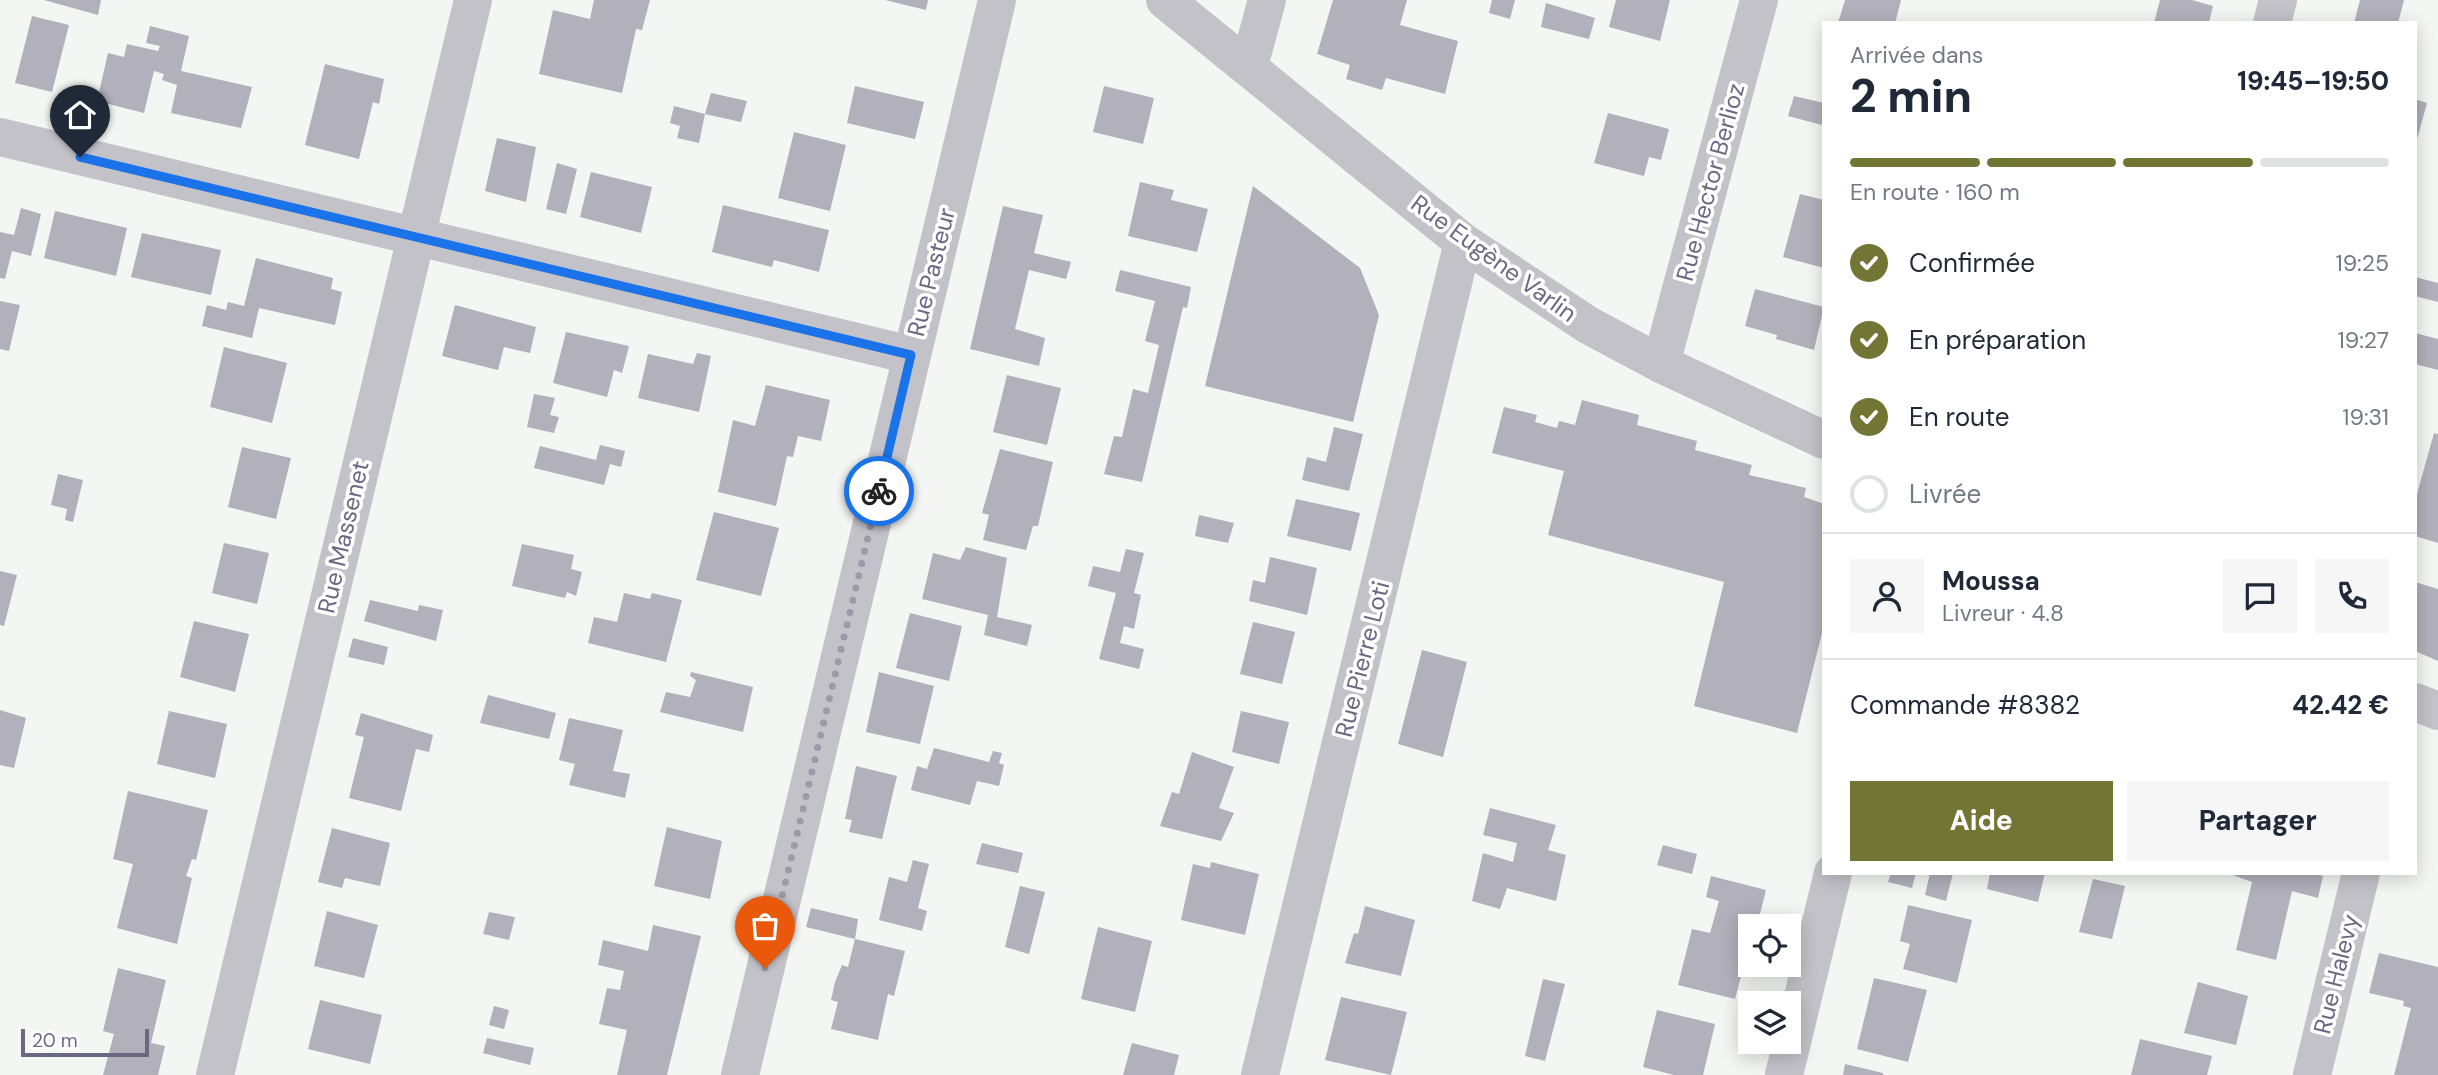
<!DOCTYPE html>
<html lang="fr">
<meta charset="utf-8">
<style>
:root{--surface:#fff;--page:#f6f6f7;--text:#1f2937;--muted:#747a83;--line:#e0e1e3;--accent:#737534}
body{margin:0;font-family:"DM Sans",sans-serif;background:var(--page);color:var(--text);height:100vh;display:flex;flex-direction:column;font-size:26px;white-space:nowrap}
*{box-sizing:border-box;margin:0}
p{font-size:23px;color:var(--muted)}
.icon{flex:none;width:38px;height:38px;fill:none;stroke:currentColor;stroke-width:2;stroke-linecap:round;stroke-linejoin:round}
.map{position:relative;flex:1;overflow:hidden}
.drawer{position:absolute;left:1822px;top:21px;width:595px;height:854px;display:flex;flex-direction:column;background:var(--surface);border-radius:0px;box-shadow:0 4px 18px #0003}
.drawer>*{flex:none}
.controls{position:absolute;left:1738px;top:914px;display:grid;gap:14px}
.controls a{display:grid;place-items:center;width:63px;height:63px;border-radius:0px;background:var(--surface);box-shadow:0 4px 18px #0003;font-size:35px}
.scale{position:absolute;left:21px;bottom:18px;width:128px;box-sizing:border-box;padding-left:7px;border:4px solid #6c6783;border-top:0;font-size:19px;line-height:24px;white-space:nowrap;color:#6c6783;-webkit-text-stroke:5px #fff;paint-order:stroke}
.pin{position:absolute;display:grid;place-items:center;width:60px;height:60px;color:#fff;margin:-72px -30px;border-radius:50% 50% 50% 0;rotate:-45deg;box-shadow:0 0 7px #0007}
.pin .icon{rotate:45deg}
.courier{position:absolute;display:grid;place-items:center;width:70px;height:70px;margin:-35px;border:5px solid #1a73e8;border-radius:50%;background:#fff;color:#222;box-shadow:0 2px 9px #0007}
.overview em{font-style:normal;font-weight:800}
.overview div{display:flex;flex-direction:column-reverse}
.overview{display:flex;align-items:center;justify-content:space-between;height:119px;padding:0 28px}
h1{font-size:46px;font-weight:800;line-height:52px}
.bar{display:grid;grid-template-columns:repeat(4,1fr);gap:10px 7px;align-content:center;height:84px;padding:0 28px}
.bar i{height:9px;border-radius:5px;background:var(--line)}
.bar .active{background:var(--accent)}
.bar p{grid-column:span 4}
.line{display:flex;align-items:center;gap:18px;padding:0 28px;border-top:2px solid var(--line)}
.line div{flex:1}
.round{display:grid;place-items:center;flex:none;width:74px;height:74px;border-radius:0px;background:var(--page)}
ol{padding:0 28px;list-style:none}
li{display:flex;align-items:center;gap:21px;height:77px}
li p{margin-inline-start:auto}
li .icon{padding:7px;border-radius:50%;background:var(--accent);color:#fff;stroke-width:4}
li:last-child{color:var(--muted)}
li i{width:38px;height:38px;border:4px solid var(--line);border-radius:50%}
.cta{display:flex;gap:14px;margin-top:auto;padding:14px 28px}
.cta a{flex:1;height:80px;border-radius:0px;background:var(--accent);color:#fff;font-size:28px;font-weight:800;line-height:80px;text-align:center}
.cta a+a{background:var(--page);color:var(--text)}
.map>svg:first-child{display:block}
</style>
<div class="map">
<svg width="2438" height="1075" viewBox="0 0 2438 1075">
<rect width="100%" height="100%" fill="#f4f6f3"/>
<g fill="#b1b0bb">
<polygon points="44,0 101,0 98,15"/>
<polygon points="594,0 650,0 642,30 636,29 622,93 539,74 553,10 590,19"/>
<polygon points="885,0 928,0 926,10"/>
<polygon points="1333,0 1407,0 1400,25 1458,41 1445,94 1386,78 1382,90 1346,79 1350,65 1317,54"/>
<polygon points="1492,0 1515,0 1510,19 1489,13"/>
<polygon points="1616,0 1670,0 1660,41 1609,27"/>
<polygon points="1845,0 1901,0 1895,23 1838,23"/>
<polygon points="2160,0 2192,0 2213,6 2209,22 2154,23"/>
<polygon points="2360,0 2404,0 2398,23 2354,23"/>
<polygon points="1546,3 1595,18 1589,39 1541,27"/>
<polygon points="32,16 69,25 52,92 15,83"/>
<polygon points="150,26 189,36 181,71 252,87 241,128 171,113 177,85 162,80 164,74 154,71 144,113 97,101 108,53 124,57 127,44 158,51 160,46 146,43"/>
<polygon points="325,64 384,79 379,104 373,102 359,159 305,145"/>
<polygon points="855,86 924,102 915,139 847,123"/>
<polygon points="1104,86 1154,98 1143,144 1093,132"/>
<polygon points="711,93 747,101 741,122 705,114"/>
<polygon points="1794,96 1824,103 1822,125 1788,116"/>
<polygon points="2415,99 2427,103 2416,143 2415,143"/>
<polygon points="674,106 705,114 699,143 677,138 680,126 670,123"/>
<polygon points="1608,113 1669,129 1661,160 1649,157 1644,176 1594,163"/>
<polygon points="794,132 846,145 830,211 778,198"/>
<polygon points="497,138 536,147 526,202 485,191"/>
<polygon points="557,163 577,169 566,214 546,209"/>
<polygon points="591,172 652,187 641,233 580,217"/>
<polygon points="1140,182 1174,190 1171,200 1208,209 1197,252 1128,236"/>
<polygon points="1253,186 1360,268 1379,315 1353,422 1205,386"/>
<polygon points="1800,194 1824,200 1824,268 1783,257"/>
<polygon points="723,205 829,230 819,272 774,260 772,267 712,252"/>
<polygon points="1003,206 1043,215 1034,253 1071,262 1066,279 1029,270 1015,329 1045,338 1039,366 970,349"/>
<polygon points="21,208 41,214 31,256 12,251 5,279 0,278 0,232 14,235"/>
<polygon points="55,211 127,228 116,276 44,258"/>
<polygon points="142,233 221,250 211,295 131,277"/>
<polygon points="256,258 333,278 331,289 342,292 335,325 259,308 252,338 202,326 207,305 226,310 228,302 244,306"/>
<polygon points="1120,270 1191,287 1187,308 1183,307 1142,482 1104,474 1114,436 1122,437 1133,389 1148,393 1159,345 1145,341 1155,301 1115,291"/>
<polygon points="2415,277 2438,283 2438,302 2415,296"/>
<polygon points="1755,289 1824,307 1814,350 1776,339 1777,335 1745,326"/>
<polygon points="0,301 20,305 9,351 0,349"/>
<polygon points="455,305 536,327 530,353 504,347 498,370 442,356"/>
<polygon points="566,332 629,346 622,373 614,370 607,397 553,383"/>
<polygon points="2415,333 2438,339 2438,370 2415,364"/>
<polygon points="224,347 287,363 272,423 210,407"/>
<polygon points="697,353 711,356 699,412 638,398 648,354 693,364"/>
<polygon points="1007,375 1061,388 1047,445 993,432"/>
<polygon points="766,385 830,400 821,441 798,436 793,457 787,456 776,506 718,492 733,420 755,426"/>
<polygon points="534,394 555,398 550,415 559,417 554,433 527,427"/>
<polygon points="1582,400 1639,415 1637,425 1697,441 1695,450 1752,465 1749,475 1806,488 1804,497 1824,504 1824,625 1797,733 1694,706 1724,582 1548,535 1564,471 1492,453 1504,407 1537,415 1535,422 1557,428 1559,421 1575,425"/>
<polygon points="1334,427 1363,434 1349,491 1302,480 1307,457 1326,462"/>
<polygon points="2434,433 2438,434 2438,543 2415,536 2415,501"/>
<polygon points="600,445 625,451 621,467 610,464 604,485 534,468 540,446 596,460"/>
<polygon points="242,447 291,458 276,519 228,507"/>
<polygon points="1000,449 1053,462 1038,526 1033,526 1026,550 983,540 989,515 982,513"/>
<polygon points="58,474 83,480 73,522 65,520 67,509 51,505"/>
<polygon points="1296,499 1360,513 1351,551 1287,536"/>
<polygon points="714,512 779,528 761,596 696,580"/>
<polygon points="1199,515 1234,523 1228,543 1195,536"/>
<polygon points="224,543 269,553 257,604 212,593"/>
<polygon points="522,544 574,555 571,569 582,572 576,596 567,592 565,598 512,586"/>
<polygon points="966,547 1007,558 997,617 1032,625 1027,646 984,635 988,615 922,599 933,553 960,560"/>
<polygon points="1126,549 1144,553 1134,593 1141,595 1134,629 1124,626 1120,643 1144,649 1139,669 1099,659 1116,593 1088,586 1093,566 1120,572"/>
<polygon points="1270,557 1317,568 1307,615 1249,601 1253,580 1265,583"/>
<polygon points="0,571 17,575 4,626 0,625"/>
<polygon points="2415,582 2438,589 2438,661 2415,651"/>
<polygon points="624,593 650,599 652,593 682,600 666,662 588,643 594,617 617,622"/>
<polygon points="370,600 418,611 419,605 443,610 436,641 364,621"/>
<polygon points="910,613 962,626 949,681 896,668"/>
<polygon points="194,621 249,634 235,692 180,677"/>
<polygon points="1253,622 1295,632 1282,684 1240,674"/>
<polygon points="353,638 388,647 384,665 348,657"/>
<polygon points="1422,650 1467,662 1443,757 1398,744"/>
<polygon points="691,672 753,687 743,732 660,712 666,692 690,697 696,680 690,676"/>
<polygon points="879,672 934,686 920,744 866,732"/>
<polygon points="488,695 556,713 549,739 480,723"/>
<polygon points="0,710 26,718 14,768 0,765"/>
<polygon points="169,711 227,724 215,778 157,764"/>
<polygon points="1241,711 1289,722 1279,764 1232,752"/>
<polygon points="361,713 433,735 429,752 416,749 401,811 349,798 364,737 355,735"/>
<polygon points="569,718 623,730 613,771 630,774 625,798 569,785 575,764 559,760"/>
<polygon points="934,748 989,762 993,751 1002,753 999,763 1004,765 999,786 977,781 970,805 911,790 917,766 927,769"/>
<polygon points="1192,752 1234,767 1219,808 1234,813 1221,841 1160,826 1172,792 1179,794"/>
<polygon points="856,766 897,776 882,839 849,832 852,820 845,819"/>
<polygon points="128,791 208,810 196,860 192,859 186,876 192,878 177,944 117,928 133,864 113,859"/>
<polygon points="1490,808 1556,825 1548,850 1566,855 1556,901 1507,888 1500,909 1472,901 1483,853 1513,862 1517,843 1483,835"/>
<polygon points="667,827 722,841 710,899 654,886"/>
<polygon points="332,828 390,843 380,886 345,878 342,888 318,882"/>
<polygon points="982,843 1023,853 1018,873 976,864"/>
<polygon points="1663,845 1697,854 1692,874 1657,865"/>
<polygon points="913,860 929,864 918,908 927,911 922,931 879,920 889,877 907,882"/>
<polygon points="1211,862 1259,874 1245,935 1181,920 1193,864 1210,868"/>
<polygon points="1891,873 1916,873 1912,888 1888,882"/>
<polygon points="1930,873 1953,873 1946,901 1925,895"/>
<polygon points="1990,873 2045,873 2038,902 1987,889"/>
<polygon points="2227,873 2312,873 2323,876 2318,898 2292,891 2276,960 2236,950 2252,882"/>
<polygon points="1711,876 1766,890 1757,926 1750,926 1750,943 1735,999 1678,985 1692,929 1710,933 1719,901 1706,897"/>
<polygon points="2093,879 2125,886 2112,939 2079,932"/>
<polygon points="1020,886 1045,892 1029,954 1005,947"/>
<polygon points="1908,905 1972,920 1957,983 1903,969 1910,944 1900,941"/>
<polygon points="1365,906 1415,920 1401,976 1345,963 1354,933 1358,934"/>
<polygon points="811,908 858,919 855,939 806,927"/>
<polygon points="327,911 378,925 364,978 314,966"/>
<polygon points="489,912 515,917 509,940 483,934"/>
<polygon points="653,925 701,936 667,1075 617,1075 627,1030 599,1024 607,988 620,990 624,971 598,965 603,940 648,951"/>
<polygon points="1098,927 1152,941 1135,1012 1081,999"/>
<polygon points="855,939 905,951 894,996 888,994 878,1040 831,1029 838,1002 831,1000 835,982 842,965 848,967"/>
<polygon points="2379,953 2438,967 2438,1075 2394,1075 2411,1008 2403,1006 2404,1001 2369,993"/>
<polygon points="118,968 166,980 151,1043 165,1046 158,1075 103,1075 114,1034 103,1031"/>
<polygon points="1874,978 1927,990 1908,1062 1857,1049"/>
<polygon points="1543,979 1565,984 1545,1061 1525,1056"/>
<polygon points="2198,982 2248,996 2236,1045 2184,1033"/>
<polygon points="1341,997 1407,1012 1391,1075 1325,1060"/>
<polygon points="320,1000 382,1015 370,1064 308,1049"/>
<polygon points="494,1006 509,1010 504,1029 489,1025"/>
<polygon points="1657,1010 1715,1024 1703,1075 1674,1075 1643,1067"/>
<polygon points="487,1038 534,1048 530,1065 483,1053"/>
<polygon points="2140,1039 2212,1056 2207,1075 2131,1075"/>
<polygon points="1132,1043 1179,1055 1174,1075 1123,1075"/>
<polygon points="1845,1064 1883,1073 1883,1075 1843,1075"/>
</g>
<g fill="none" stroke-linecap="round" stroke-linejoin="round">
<g stroke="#c3c2c9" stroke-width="38">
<polyline points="1165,0 1463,242 1588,325 1661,364 1824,440"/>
<polyline points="2272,23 2278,0"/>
<polyline points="1249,66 1267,0"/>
<polyline points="0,137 911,355"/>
<polyline points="1661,364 1759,0"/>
<polyline points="2415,702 2438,711"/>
<polyline points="215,1075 473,0"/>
<polyline points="740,1075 997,0"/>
<polyline points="1260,1075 1463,242"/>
<polyline points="1784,1075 1833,873"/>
<polyline points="2312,1075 2361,873"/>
</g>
</g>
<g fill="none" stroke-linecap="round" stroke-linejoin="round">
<polyline stroke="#9c99aa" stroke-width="7" stroke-dasharray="0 12.6" points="765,968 879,491"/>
<polyline stroke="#1a73e8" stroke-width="9" points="80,157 911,355 879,491"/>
</g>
<g text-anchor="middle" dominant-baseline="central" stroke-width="7" stroke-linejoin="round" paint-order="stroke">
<g font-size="24" fill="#6c6783" stroke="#fff">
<text transform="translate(1710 182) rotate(-75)">Rue Hector Berlioz</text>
<text transform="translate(1494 258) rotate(36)">Rue Eugène Varlin</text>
<text transform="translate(931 272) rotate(-76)">Rue Pasteur</text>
<text transform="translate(343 537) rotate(-77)">Rue Massenet</text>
<text transform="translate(1362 659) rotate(-76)">Rue Pierre Loti</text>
<text transform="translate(2336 974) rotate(-76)">Rue Halevy</text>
</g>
</g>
</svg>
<div class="controls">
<a><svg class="icon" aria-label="locate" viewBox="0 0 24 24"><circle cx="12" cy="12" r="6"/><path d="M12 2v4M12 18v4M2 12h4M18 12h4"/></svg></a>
<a><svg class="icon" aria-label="layers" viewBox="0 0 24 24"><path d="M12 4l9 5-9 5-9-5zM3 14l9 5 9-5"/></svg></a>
</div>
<div class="scale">20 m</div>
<div class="pin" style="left:765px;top:968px;background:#ea580c"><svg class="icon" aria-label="bag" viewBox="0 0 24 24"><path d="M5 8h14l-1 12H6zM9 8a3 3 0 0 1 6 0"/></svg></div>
<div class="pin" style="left:80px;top:157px;background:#1f2937"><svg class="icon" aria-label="home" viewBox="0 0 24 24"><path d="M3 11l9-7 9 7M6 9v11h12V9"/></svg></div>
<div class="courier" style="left:879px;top:491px"><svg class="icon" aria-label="bike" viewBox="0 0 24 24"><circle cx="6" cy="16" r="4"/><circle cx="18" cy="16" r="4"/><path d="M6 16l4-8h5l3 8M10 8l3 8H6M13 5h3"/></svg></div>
<section class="drawer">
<div class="overview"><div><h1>2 min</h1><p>Arrivée dans</p></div><em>19:45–19:50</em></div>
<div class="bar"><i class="active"></i><i class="active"></i><i class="active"></i><i></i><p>En route · 160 m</p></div>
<ol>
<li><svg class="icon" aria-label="check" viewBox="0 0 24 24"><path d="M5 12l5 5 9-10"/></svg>Confirmée<p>19:25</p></li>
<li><svg class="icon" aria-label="check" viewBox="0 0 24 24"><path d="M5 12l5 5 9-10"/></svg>En préparation<p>19:27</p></li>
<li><svg class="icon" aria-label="check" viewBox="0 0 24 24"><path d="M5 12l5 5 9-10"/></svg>En route<p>19:31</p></li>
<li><i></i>Livrée</li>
</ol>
<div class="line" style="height:126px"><a class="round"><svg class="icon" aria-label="person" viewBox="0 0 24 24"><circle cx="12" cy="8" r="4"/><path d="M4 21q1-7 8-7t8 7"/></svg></a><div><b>Moussa</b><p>Livreur · 4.8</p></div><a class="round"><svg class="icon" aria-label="chat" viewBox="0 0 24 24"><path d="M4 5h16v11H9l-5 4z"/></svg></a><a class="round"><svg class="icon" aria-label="phone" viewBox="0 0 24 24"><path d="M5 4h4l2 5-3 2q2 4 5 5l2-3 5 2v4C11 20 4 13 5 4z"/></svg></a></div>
<div class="line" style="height:91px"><div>Commande #8382</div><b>42.42 €</b></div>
<div class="cta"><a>Aide</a><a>Partager</a></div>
</section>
</div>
